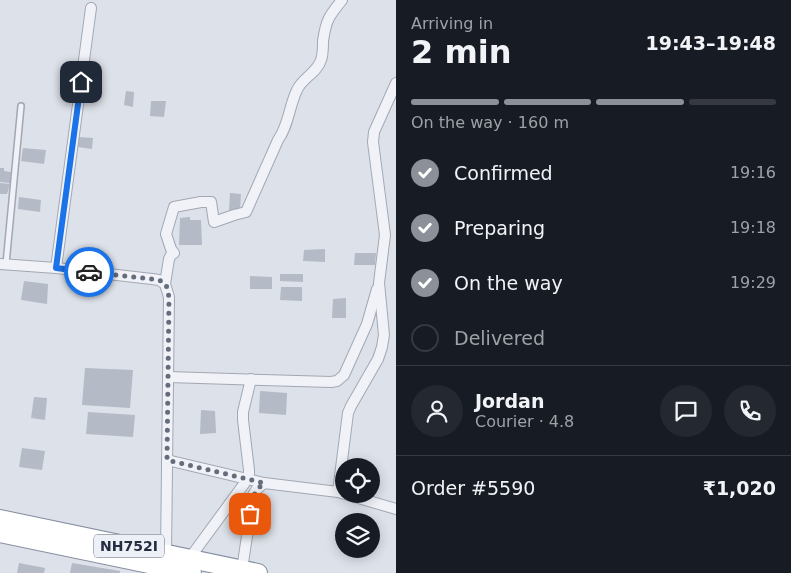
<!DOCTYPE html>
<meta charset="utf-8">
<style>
:root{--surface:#171b24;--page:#242831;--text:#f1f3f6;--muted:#9ea1a6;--line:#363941;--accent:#8c9099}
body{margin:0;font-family:"DejaVu Sans",sans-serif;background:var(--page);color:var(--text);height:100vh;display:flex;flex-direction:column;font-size:19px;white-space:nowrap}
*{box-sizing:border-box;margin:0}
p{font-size:16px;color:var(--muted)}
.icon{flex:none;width:28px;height:28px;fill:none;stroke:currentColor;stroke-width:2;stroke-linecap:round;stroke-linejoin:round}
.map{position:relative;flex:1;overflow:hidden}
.drawer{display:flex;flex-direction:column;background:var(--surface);width:395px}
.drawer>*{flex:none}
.tools{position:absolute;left:335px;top:458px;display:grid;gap:10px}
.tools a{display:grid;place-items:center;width:45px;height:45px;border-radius:50%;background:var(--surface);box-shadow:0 2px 12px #0003;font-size:25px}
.pin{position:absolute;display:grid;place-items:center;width:42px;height:42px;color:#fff;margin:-21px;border-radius:10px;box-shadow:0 2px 8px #0006}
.courier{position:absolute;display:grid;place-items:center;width:50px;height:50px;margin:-25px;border:4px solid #1a73e8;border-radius:50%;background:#fff;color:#222;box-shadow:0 1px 6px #0007}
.overview em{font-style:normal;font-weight:700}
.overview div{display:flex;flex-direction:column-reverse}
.overview{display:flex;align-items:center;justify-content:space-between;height:85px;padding:0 15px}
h1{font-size:32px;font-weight:700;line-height:38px}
.bar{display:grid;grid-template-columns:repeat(4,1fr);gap:8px 5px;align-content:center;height:60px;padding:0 15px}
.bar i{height:6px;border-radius:4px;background:var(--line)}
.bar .selected{background:var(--accent)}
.bar p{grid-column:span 4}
.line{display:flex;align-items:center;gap:12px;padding:0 15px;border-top:1px solid var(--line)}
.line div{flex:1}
.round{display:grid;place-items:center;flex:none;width:52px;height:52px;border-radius:26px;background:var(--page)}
ol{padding:0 15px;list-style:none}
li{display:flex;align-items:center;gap:15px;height:55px}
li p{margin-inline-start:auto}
li .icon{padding:5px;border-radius:50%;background:var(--accent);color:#fff;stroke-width:4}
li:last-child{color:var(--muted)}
li i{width:28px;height:28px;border:2px solid var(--line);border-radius:50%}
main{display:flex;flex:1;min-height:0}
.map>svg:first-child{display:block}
</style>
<main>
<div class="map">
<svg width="396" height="573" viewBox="0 0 396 573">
<rect width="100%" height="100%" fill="#dde1e9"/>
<g fill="#b4bac6">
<polygon points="126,91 134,92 133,107 124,105"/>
<polygon points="151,101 166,101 164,117 150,116"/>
<polygon points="79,137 93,138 92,149 78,147"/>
<polygon points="23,148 46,150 44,164 21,161"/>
<polygon points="0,168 4,168 4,171 11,172 10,183 0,182"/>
<polygon points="0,183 10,184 7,194 0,194"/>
<polygon points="230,193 241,194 240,211 229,210"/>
<polygon points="19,197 41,200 40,212 18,209"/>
<polygon points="190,217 190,220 201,220 202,245 179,245 180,218"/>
<polygon points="325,249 325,262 303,261 304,250"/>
<polygon points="355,253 376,253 375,265 354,265"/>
<polygon points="280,274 303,274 303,282 280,281"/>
<polygon points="250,276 272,277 272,289 250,289"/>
<polygon points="24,281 48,284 47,304 21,300"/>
<polygon points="281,287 302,287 302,301 280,300"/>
<polygon points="346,298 346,318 332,318 333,299"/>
<polygon points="85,368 133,370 130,408 82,405"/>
<polygon points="260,391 287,393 286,415 259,413"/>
<polygon points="34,397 47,398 45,420 31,418"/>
<polygon points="201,410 215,411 216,433 200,434"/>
<polygon points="88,412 135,415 133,437 86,434"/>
<polygon points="22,448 45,451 42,470 19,467"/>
<polygon points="19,563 45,568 44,573 17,573"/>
<polygon points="72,563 120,571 120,573 70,573"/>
</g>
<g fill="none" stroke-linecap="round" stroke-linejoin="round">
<defs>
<polyline id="lane" points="6,264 21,106"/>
<g id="street">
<polyline points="0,264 56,268 152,279 159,280 165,284 169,297 166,554"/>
<polyline points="56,268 91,8"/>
<path d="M165,284L169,259L171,255L174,253L171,249L166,234L174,207L201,202H211L214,222L234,215L246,212L278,140C289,125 289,106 297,90C302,78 317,73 321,60C323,55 323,47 323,41C326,20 329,16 342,0"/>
<polyline points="168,377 331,382 337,381 344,375 367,324 377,289"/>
<polyline points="167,460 264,483"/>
<polyline points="338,492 396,509"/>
<polyline points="189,559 244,484 249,474 249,470 243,420 243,412 251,379"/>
<polyline points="242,570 253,495 256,490 264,483 338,492 348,413 351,406 378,359 382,347 384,335 379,283 385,235 373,142 374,132 396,83"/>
</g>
<g id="highway">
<polyline points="0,519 258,573"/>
<polyline points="0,533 192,573"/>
</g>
</defs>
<use href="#lane" stroke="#a2a8b3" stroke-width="8"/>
<use href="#street" stroke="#a2a8b3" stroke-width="12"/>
<use href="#highway" stroke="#848ea0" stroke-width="20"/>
<use href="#lane" stroke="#f1f2f7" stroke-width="5"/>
<use href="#street" stroke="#f1f2f7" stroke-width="10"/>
<use href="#highway" stroke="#fff" stroke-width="18"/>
</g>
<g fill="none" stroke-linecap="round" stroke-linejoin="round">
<path stroke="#656d7c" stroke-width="5" stroke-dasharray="0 9" d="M89,272L152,279L159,280L166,284L169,297L167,460L264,483C252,493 253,499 250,514"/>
<polyline stroke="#1a73e8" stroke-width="6" points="81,82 56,268 89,272"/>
</g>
<g text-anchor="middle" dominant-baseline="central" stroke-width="4" stroke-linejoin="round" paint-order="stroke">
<rect fill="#edf0f6" stroke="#616877" stroke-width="1" x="94" y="534.5" width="70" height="23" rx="4"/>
<g font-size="14" font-weight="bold" fill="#252e41">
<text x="129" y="546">NH752I</text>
</g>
</g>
</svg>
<div class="tools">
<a><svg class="icon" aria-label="locate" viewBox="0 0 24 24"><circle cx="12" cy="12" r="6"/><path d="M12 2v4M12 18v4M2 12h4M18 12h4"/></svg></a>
<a><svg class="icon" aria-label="layers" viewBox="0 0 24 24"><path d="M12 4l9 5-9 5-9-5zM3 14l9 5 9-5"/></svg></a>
</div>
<div class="pin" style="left:250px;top:514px;background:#ea580c"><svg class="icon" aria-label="bag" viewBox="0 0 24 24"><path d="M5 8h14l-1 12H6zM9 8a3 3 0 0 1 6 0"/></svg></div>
<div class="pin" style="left:81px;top:82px;background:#1f2937"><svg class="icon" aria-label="home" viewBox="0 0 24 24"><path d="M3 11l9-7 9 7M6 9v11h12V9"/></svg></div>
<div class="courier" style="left:89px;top:272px"><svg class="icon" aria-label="car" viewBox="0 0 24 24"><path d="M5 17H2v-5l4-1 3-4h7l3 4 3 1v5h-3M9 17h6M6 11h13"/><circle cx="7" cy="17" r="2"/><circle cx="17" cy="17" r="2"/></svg></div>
</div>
<section class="drawer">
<div class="overview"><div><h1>2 min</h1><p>Arriving in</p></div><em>19:43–19:48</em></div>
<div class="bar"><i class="selected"></i><i class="selected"></i><i class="selected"></i><i></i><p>On the way · 160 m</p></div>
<ol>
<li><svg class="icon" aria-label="check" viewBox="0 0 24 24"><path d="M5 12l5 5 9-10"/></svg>Confirmed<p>19:16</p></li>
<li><svg class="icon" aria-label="check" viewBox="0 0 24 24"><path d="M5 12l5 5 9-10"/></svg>Preparing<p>19:18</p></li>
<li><svg class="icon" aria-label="check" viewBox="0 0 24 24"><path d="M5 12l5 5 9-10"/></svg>On the way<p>19:29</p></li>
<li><i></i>Delivered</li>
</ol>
<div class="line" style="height:90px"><a class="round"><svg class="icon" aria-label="person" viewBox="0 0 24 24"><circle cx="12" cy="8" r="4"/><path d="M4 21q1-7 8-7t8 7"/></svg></a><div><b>Jordan</b><p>Courier · 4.8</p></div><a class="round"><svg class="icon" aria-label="chat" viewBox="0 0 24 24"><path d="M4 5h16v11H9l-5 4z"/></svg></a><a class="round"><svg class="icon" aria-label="phone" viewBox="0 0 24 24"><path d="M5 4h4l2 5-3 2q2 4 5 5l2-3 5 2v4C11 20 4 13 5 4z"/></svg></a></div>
<div class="line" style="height:65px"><div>Order #5590</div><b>₹1,020</b></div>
</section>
</main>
